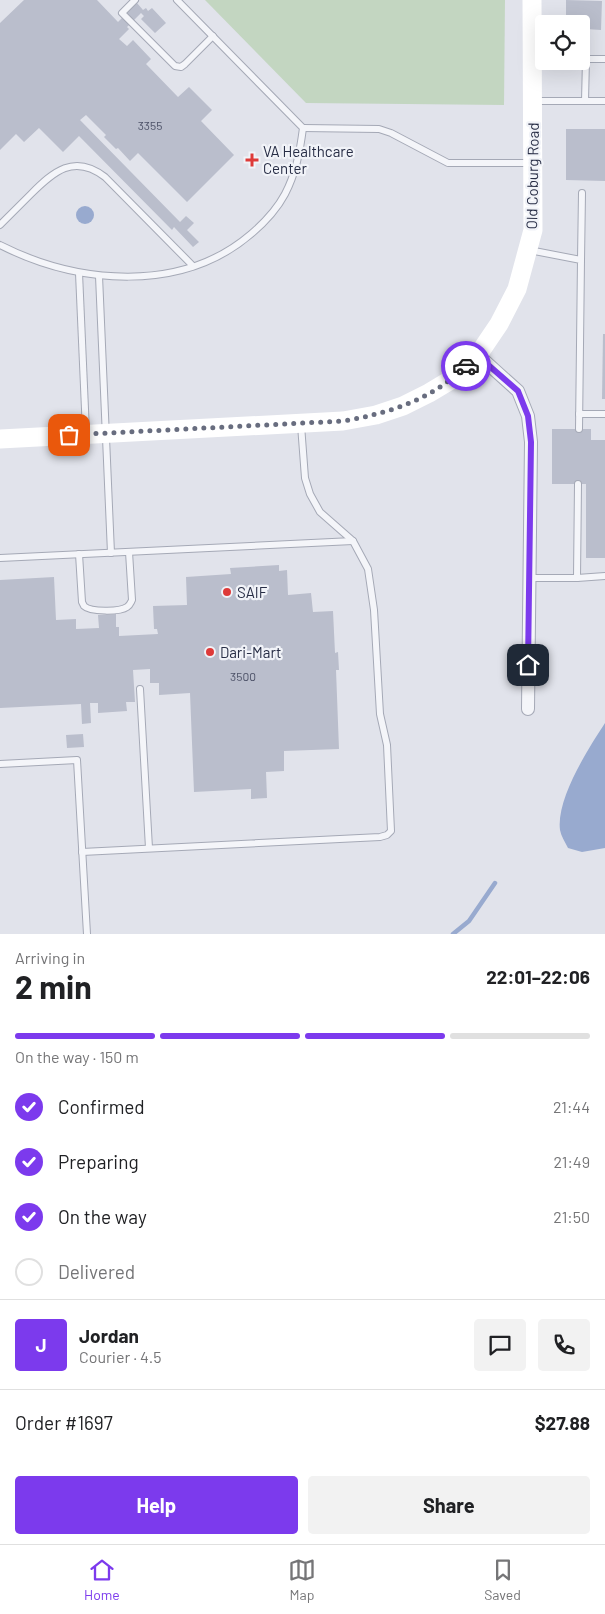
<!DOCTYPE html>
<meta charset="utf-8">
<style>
:root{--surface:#fff;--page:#f2f2f2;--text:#202124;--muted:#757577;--line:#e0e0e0;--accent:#7c3aed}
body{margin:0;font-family:Barlow,sans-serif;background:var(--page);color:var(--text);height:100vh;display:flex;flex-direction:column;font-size:19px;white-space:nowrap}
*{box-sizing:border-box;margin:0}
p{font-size:16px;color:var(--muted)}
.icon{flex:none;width:28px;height:28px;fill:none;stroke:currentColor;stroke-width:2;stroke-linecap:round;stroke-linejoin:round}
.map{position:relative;height:934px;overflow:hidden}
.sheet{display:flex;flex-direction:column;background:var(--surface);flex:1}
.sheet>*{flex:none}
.tools{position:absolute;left:535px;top:15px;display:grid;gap:10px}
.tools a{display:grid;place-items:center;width:55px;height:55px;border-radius:5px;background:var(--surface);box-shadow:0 5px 20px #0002;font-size:25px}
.pin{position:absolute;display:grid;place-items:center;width:42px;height:42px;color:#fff;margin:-21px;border-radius:10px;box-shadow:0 2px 8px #0006}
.courier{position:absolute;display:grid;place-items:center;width:50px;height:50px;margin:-25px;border:4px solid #7c3aed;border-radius:50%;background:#fff;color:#222;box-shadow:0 1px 6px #0007}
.headline em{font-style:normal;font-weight:700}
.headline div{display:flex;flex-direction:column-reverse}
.headline{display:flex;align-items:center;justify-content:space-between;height:85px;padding:0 15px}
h1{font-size:32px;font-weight:700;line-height:38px}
.bar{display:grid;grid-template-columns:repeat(4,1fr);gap:8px 5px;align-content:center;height:60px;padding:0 15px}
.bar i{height:6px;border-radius:4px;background:var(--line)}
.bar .selected{background:var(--accent)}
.bar p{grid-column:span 4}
.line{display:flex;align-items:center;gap:12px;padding:0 15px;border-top:1px solid var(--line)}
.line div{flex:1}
.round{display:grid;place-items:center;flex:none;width:52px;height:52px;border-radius:5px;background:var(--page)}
ol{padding:0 15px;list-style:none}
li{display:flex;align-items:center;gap:15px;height:55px}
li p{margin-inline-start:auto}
li .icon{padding:5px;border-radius:50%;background:var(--accent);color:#fff;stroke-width:4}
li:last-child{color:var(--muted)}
li i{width:28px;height:28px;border:2px solid var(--line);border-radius:50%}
.cta{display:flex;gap:10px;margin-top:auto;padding:10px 15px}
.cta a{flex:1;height:58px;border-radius:5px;background:var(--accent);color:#fff;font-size:20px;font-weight:700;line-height:58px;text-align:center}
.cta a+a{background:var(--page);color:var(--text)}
.menu{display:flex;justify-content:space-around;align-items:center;height:70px;border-top:1px solid var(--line);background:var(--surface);font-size:14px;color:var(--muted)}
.menu a{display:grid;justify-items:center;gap:2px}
.menu .selected{color:var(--accent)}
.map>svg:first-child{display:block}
</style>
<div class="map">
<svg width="605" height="934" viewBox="0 0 605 934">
<rect width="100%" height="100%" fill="#e1e3eb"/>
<polygon fill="#c3d6c1" points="205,0 505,0 504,105 306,103"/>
<g fill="#98aacf">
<circle cx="85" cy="215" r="9"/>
<path d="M605,723V848L582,852L568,848C565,842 561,836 560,830C556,799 588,749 605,723Z"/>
</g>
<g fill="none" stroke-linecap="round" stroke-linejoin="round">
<polyline stroke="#98aacf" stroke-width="4.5" points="453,934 469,921 495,883"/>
</g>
<g fill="#babecc">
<polygon points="24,0 97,0 118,22 137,3 143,10 146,8 148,11 152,8 166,23 155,33 141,19 144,16 141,13 127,27 129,29 119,39 127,46 133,40 151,59 146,64 178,97 189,87 212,110 201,121 234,155 187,202 138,153 130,161 118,148 116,149 104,137 106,135 86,115 80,120 180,222 186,216 194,223 187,230 199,242 193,247 174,227 172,230 79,136 63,152 39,128 24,142 16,134 0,150 0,23"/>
<polygon points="566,0 602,1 601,30 586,29 586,27 581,27 581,24 566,24"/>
<polygon points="566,129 605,129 605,181 566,180"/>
<polygon points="603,334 605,334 605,399 602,399"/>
<polygon points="552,429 591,429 591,440 605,440 605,558 586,558 586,484 552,484"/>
<polygon points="279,565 279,571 287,570 288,595 311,593 313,612 333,611 335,653 338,652 339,670 336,670 339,749 284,751 284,771 266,772 267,798 251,799 251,789 194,792 190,693 159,695 159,683 150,683 150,669 133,670 135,702 126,702 127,711 98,713 98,703 90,703 91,723 82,724 81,704 0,708 0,580 54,577 56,620 76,619 76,629 99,628 98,615 116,614 116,627 119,627 119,636 158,634 157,629 154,629 153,606 187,605 186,577 231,574 230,568"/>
<polygon points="83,734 84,747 67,748 66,735"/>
</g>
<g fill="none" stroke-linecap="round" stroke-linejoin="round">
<defs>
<g id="lane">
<polyline points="135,0 122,13 175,66 181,67 185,64 213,36"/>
<polyline points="534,101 605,101"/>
<polyline points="585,101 586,59 605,59"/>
<polyline points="303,128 379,129 391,133 448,163 531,163"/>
<path d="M0,225C10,215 20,205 31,194C53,172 74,153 105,177L193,266"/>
<path d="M0,245C77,284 181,294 251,234C264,223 277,209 285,194C296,173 300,151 303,128L177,0"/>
<polyline points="529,250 581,260 579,429"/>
<polyline points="581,260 582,193"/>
<polyline points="79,273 86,432"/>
<polyline points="99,276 111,553"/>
<polyline points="579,414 605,414"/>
<path d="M79,554L82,602L84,606C90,612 120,612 127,607C130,605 130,604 132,600L129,552"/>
<polyline points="0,558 353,541"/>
<polyline points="530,578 577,578 578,484"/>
<polyline points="577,578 605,576"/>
<polyline points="140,689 149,848"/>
<polyline points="0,764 77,760 87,934"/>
<polyline points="82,852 380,837 387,835 391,831 387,745 380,714 374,610 368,569 353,541 320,512 310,494 305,478 301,425"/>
</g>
<polyline id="street" points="478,355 518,391 528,416 531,442 528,709"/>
</defs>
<use href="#lane" stroke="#a5a9b6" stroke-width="8"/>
<use href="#street" stroke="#a5a9b6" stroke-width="14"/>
<use href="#lane" stroke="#f4f5f9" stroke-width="6"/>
<use href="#street" stroke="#f4f5f9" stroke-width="12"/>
<polyline stroke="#fff" stroke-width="19" points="0,439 343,421 376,415 403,406 429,393 454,378 478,355 499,324 517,289 533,230 532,0"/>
</g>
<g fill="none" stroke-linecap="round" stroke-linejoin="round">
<path stroke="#686d7f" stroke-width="5" stroke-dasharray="0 9" d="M69,435L343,421C390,413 431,400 466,366"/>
<polyline stroke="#7c3aed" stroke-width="6" points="466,366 478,356 518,391 528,416 531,442 528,665"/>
</g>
<g fill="#de3a39" stroke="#f1f3f8" stroke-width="2">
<path d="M249.5 152.5h5v5h5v5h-5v5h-5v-5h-5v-5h5z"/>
<circle cx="227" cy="592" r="5"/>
<circle cx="210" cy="652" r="5"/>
</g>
<g text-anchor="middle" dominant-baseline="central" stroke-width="4.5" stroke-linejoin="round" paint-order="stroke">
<g font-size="12" fill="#4c5167">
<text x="150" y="125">3355</text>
<text x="243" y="676">3500</text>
</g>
<g font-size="15" fill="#272d45" stroke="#f1f3f8" text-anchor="start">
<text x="263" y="151">VA Healthcare<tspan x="263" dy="17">Center</tspan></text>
<text x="237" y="592">SAIF</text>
<text x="220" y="652">Dari-Mart</text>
</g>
<g font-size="15" fill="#272d45" stroke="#f1f3f8">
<text transform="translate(532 176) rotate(-89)">Old Coburg Road</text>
</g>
</g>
</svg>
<div class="tools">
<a><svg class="icon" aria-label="locate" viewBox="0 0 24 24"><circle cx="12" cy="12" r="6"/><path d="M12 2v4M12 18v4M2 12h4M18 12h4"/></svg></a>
</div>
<div class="pin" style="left:69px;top:435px;background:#ea580c"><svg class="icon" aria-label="bag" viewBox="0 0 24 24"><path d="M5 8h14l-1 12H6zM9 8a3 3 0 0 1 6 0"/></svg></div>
<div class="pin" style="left:528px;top:665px;background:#1f2937"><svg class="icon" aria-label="home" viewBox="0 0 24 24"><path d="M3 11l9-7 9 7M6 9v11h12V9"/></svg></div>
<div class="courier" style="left:466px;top:366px"><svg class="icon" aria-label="car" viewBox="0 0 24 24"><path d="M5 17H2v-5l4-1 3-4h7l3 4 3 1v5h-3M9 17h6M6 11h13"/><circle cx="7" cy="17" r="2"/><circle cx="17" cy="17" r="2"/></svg></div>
</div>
<section class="sheet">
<div class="headline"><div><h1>2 min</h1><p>Arriving in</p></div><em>22:01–22:06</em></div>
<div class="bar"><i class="selected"></i><i class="selected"></i><i class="selected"></i><i></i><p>On the way · 150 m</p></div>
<ol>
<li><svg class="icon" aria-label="check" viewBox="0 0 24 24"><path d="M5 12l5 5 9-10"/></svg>Confirmed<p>21:44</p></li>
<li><svg class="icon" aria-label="check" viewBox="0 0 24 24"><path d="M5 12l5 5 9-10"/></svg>Preparing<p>21:49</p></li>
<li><svg class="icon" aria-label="check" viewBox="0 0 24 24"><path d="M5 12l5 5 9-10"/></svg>On the way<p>21:50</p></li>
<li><i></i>Delivered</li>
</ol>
<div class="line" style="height:90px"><b class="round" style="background:var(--accent);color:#fff">J</b><div><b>Jordan</b><p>Courier · 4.5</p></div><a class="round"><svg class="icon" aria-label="chat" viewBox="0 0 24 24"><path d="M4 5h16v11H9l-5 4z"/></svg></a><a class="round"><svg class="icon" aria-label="phone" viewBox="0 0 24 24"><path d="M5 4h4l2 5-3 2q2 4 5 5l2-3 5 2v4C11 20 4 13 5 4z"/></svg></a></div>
<div class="line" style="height:65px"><div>Order #1697</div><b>$27.88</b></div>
<div class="cta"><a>Help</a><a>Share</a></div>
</section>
<nav class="menu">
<a class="selected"><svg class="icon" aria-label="home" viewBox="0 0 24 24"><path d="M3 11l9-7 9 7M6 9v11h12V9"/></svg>Home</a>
<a><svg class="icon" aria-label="map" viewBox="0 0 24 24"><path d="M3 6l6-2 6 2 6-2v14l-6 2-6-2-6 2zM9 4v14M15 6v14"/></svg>Map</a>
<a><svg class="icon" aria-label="saved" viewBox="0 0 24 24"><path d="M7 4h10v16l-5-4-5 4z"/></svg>Saved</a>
</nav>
